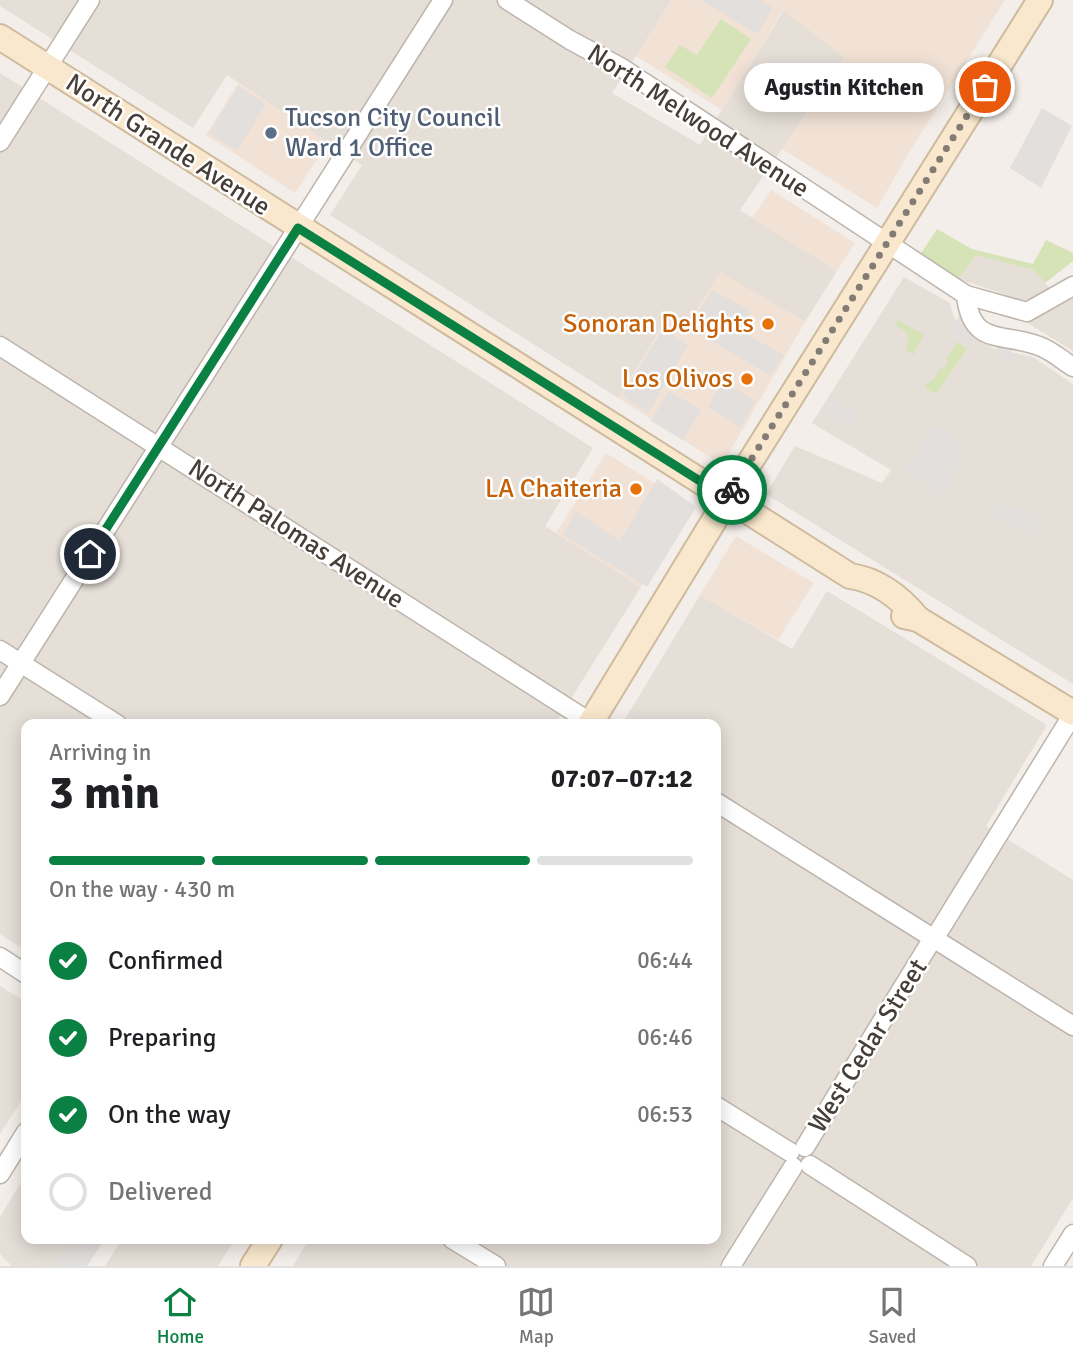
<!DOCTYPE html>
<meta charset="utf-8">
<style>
:root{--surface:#fff;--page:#f6f6f6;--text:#202124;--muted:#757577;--line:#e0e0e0;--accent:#0b8043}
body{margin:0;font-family:Signika,sans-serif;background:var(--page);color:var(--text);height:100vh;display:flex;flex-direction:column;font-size:26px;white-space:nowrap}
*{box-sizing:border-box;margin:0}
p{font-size:23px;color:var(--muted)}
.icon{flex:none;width:38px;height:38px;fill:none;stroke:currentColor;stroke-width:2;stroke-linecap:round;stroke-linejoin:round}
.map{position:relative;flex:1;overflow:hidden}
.details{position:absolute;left:21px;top:719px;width:700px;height:525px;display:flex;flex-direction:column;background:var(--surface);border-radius:14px;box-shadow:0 4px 18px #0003}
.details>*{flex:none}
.pin{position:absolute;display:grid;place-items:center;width:60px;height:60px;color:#fff;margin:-30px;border:4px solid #fff;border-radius:50%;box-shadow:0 2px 7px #0007}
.courier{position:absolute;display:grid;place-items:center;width:70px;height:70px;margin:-35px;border:5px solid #0b8043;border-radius:50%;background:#fff;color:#222;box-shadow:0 2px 9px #0007}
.bubble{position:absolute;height:49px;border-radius:24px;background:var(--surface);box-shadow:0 4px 18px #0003;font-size:23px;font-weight:700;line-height:49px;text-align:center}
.summary em{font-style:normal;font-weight:700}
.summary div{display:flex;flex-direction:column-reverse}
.summary{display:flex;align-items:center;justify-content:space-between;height:119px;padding:0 28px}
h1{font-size:46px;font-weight:700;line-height:52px}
.bar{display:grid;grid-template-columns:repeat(4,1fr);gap:10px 7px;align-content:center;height:84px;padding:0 28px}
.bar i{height:9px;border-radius:5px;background:var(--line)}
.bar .on{background:var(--accent)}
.bar p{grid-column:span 4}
ol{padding:0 28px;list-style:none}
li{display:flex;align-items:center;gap:21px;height:77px}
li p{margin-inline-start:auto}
li .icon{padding:7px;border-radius:50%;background:var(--accent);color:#fff;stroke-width:4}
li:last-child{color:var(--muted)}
li i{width:38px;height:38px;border:4px solid var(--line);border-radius:50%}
.tabs{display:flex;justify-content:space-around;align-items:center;height:98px;border-top:2px solid var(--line);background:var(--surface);font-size:19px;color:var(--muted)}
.tabs a{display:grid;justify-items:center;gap:4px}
.tabs .on{color:var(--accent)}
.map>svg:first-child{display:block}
</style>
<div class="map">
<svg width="1073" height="1266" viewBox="0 0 1073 1266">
<rect width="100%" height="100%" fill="#f3eee9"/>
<g fill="#e6dfd8">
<polygon points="0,0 672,0 612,93 700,145 784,10 845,57 740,210 837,271 805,322 720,273 687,324 670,314 618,398 330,215 362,165 227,75 193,128 0,6"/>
<polygon points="0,73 593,448 545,526 641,587 555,724 26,724 26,951 0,934"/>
<polygon points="975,254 1034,270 1058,298 1073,291 1073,351 1026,322 1016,298 958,279"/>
<polygon points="904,277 950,303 954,318 966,333 993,348 1033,357 1073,384 1073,684 766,494 795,446 882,483 891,470 812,423"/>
<polygon points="827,591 1047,725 986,826 1073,880 1073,1198 1031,1266 293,1266 309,1239 716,1239 716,724 622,724 700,595 792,649"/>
<polygon points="0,986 26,1002 26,1093 0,1134"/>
<polygon points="26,1174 26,1239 101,1239 85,1266 12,1266 0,1254 0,1217"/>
<polygon points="122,1239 235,1239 218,1266 105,1266"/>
</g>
<g fill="#f2e2d6">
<polygon points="672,0 1005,0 910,151 877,208 782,149 844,57 783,10 722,110 636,56"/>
<polygon points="238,83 328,142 295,193 206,135"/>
<polygon points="771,190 855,243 837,271 752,218"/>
<polygon points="720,272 805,322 722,465 618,398 671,314 687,324"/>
<polygon points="606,453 691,506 641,587 556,533"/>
<polygon points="736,536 814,583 778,640 700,595"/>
</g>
<g fill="#d5e3b6">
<polygon points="721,19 751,39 712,98 665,67 680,45 697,55"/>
<polygon points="937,229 972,249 1033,264 1046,240 1073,253 1073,261 1045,283 1034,270 976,255 958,279 920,255"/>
<polygon points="898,320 924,335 913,355 906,349 909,339 906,332 896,325"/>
<polygon points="957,342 967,349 936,394 924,387 934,379 941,368 944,369 949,361 946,359"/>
</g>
<g fill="#e2dfdd">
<polygon points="701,0 760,0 773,8 757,34"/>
<polygon points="238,86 266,104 237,151 209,133"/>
<polygon points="1042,108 1072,126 1041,188 1010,168"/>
<polygon points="712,290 751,311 740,331 784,355 770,375 689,328"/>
<polygon points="960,315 977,329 967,346 950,331"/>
<polygon points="663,329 688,345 648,413 622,395"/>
<polygon points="1011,346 1014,360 999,363 997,347"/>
<polygon points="723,382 756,401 740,427 708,407"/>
<polygon points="669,391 701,410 683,440 651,421"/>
<polygon points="832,398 857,414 848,428 823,411"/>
<polygon points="933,425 966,445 946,496 904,472"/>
<polygon points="657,479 696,507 647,587 563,535 576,512 620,541"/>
<polygon points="999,501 1040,518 1033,535 991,517"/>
<polygon points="72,1239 105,1239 87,1266 55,1266"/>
</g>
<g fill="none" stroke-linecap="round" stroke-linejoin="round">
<defs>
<g id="street">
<polyline points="507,0 570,40 622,68 966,295 1027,312 1073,286"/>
<polyline points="0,142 90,0"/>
<path d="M966,295C971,347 1003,332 1039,346C1051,350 1062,360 1073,367"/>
<polyline points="0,346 593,724"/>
<polyline points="0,650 117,724"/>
<polyline points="0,696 443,0"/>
<polyline points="716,802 928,935"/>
<polyline points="939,931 1073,714"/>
<polyline points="941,943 1073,1026"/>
<polyline points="0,957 26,974"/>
<polyline points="716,1106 790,1152"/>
<polyline points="805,1147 930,943"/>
<polyline points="810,1165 967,1266"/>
<polyline points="0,1174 26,1132"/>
<polyline points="452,1239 496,1266"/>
<polyline points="731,1266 793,1167"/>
<polyline points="1053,1266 1073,1234"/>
</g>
<g id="secondary">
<path d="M0,37L850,576C878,580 900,597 918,619"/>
<polyline points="904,616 918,619 1073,713"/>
<polyline points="590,724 740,478 1040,0"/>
<polyline points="253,1266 270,1239"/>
</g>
</defs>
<use href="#street" stroke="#bdb5ac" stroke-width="21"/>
<use href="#secondary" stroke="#ceba9d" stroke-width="28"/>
<use href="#street" stroke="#fff" stroke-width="18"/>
<use href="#secondary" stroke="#f9e8cd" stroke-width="24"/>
</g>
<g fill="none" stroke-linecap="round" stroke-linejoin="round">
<polyline stroke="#837c76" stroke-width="7" stroke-dasharray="0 12.6" points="732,490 985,87"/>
<polyline stroke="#0b8043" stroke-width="9" points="90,554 298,228 727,498 732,490"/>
</g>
<circle fill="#5c6f8a" stroke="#fff" stroke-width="2.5" cx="271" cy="133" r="7"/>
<g fill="#e8710a" stroke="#fff" stroke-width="2.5">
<circle cx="768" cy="324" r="7"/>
<circle cx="747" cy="379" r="7"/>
<circle cx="636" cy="489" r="7"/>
</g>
<g text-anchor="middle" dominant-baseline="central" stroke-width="5" stroke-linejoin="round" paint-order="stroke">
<g font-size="26" fill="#4e5e75" stroke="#fff" text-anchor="start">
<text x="285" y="118">Tucson City Council<tspan x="285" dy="30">Ward 1 Office</tspan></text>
</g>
<g font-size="26" fill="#463e38" stroke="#fff">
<text transform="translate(698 121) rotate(33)">North Melwood Avenue</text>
<text transform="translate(168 145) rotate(33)">North Grande Avenue</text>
<text transform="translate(296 534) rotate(33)">North Palomas Avenue</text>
<text transform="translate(868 1046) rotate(-58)">West Cedar Street</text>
</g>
<g font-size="26" fill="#c56008" stroke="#fff" text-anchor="end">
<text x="754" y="324">Sonoran Delights</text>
<text x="733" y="379">Los Olivos</text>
<text x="622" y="489">LA Chaiteria</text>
</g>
</g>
</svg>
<div class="pin" style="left:985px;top:87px;background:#ea580c"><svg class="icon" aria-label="bag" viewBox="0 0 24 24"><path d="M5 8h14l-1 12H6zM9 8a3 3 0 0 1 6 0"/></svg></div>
<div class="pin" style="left:90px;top:554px;background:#1f2937"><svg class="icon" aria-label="home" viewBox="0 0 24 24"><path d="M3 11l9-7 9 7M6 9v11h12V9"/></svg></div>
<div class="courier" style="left:732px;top:490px"><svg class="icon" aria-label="bike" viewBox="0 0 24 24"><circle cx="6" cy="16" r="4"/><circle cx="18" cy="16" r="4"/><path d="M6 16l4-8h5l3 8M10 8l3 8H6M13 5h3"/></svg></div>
<div class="bubble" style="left:744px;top:63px;width:200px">Agustin Kitchen</div>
<section class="details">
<div class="summary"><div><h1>3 min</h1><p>Arriving in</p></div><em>07:07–07:12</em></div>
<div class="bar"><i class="on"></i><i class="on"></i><i class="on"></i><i></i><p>On the way · 430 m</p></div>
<ol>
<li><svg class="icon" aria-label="check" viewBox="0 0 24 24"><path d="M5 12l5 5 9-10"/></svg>Confirmed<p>06:44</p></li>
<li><svg class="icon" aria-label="check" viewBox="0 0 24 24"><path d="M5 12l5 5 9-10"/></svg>Preparing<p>06:46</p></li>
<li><svg class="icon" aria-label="check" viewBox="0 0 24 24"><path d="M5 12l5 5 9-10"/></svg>On the way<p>06:53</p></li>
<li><i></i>Delivered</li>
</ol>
</section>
</div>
<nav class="tabs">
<a class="on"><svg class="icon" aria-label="home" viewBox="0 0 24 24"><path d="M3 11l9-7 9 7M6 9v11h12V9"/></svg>Home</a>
<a><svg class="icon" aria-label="map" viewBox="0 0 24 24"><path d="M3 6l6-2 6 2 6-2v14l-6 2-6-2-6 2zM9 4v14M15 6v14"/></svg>Map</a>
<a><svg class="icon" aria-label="saved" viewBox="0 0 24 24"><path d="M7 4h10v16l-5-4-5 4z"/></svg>Saved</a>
</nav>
